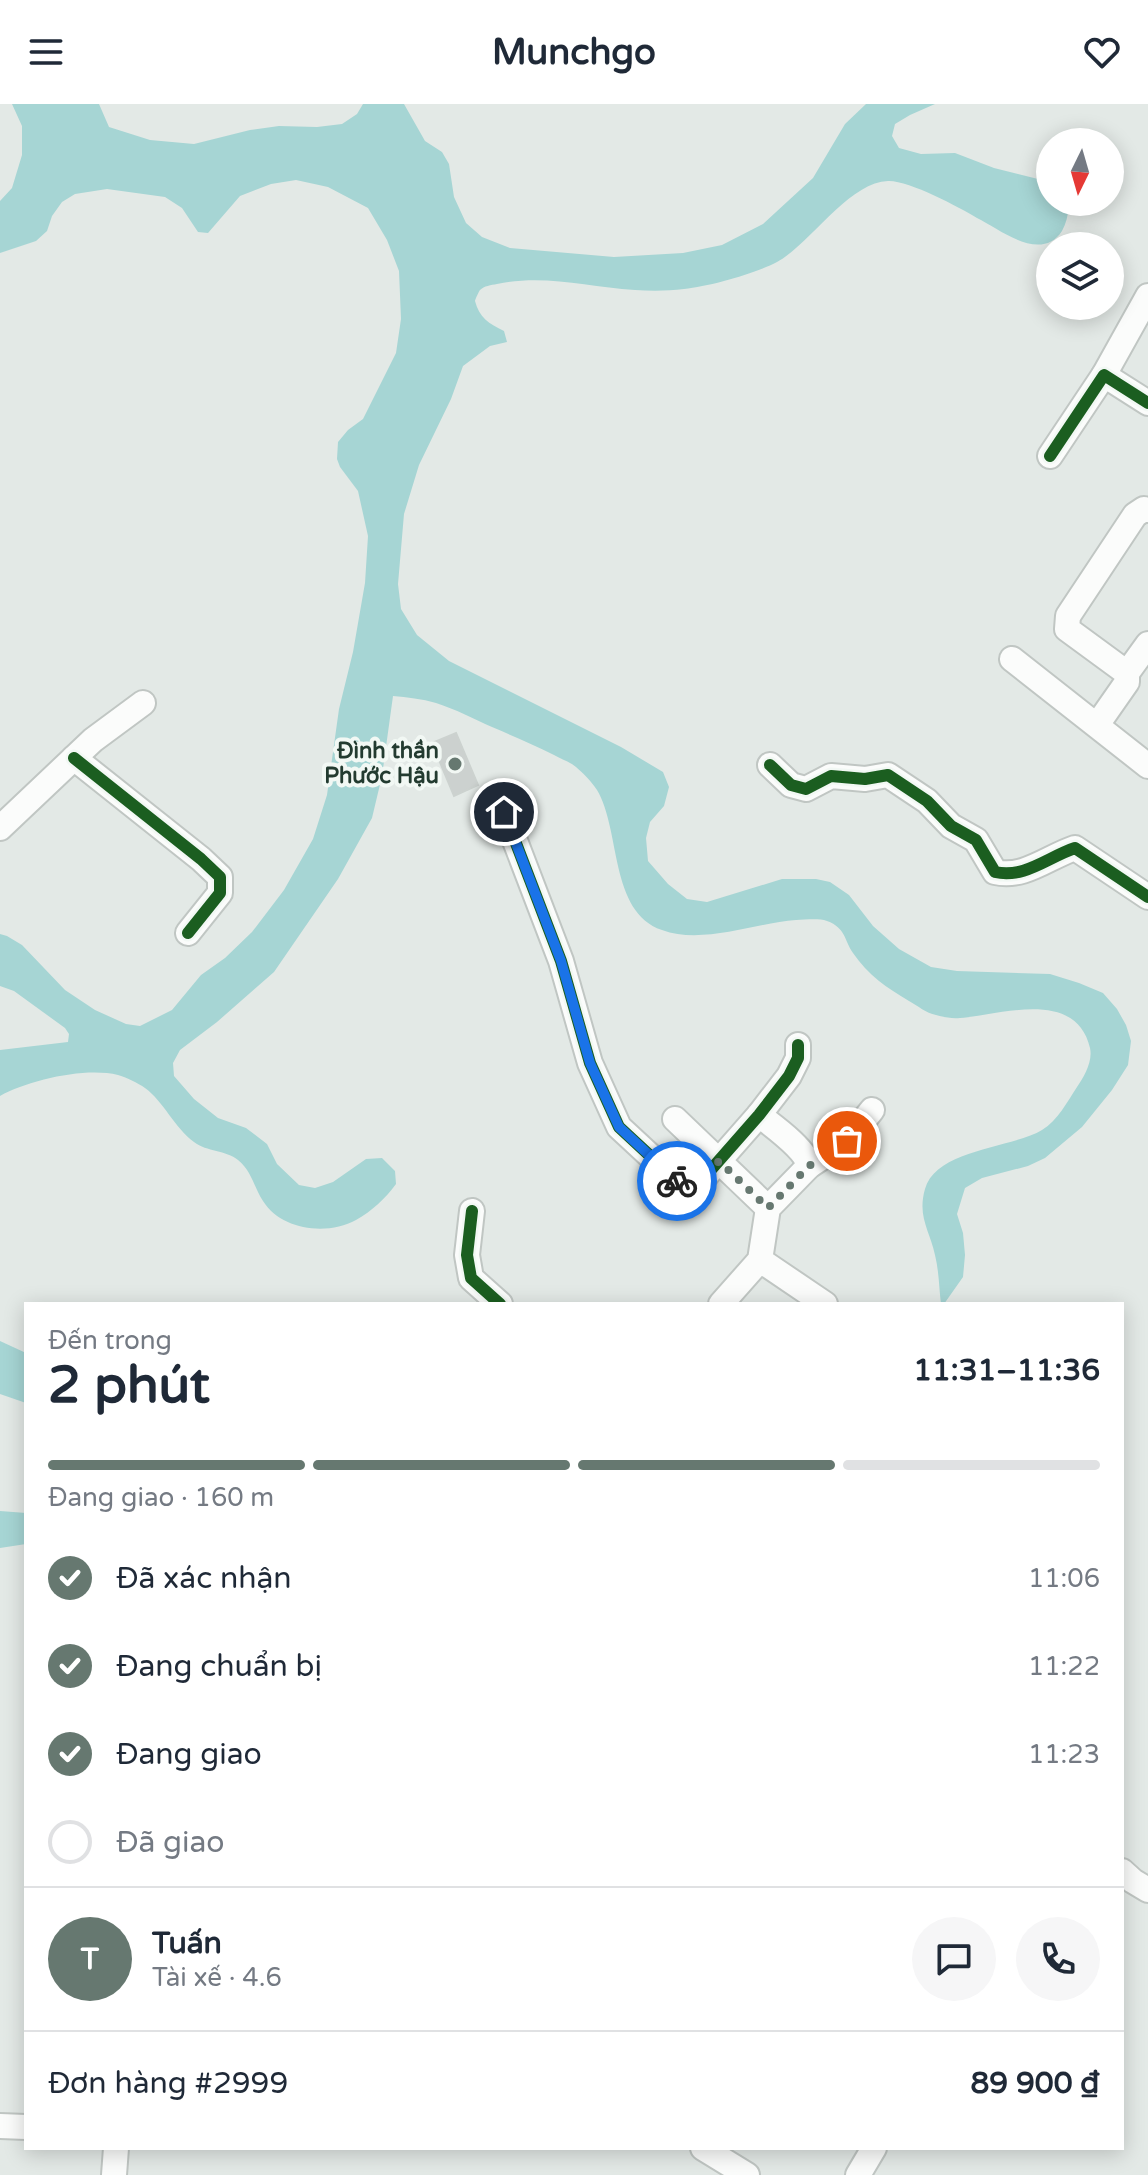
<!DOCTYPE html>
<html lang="vi">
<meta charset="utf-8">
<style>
:root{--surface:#fff;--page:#f6f6f7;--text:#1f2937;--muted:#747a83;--line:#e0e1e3;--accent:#667870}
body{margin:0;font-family:"Varela Round",sans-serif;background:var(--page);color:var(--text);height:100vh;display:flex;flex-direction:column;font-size:30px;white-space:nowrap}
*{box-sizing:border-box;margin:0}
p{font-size:26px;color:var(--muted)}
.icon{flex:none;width:44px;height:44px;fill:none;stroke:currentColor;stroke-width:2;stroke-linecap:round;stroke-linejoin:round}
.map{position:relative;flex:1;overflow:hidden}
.details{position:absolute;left:24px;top:1198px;width:1100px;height:848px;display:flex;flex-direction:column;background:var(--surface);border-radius:0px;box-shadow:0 4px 20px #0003}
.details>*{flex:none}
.needle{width:52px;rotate:185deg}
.controls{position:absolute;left:1036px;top:24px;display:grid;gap:16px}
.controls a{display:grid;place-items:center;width:88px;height:88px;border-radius:50%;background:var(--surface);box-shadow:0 4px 20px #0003;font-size:40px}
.pin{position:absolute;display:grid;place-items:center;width:68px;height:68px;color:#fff;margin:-34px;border:4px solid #fff;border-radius:50%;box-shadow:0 2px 8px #0007}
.courier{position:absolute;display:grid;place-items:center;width:80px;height:80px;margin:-40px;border:6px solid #1a73e8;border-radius:50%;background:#fff;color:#222;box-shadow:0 2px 10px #0007}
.summary em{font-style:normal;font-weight:700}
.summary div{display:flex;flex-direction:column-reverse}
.summary{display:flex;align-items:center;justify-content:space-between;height:136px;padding:0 24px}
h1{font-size:52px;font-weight:700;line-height:60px}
.bar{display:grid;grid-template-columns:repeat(4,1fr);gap:12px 8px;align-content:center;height:96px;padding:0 24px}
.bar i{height:10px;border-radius:6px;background:var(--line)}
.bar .current{background:var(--accent)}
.bar p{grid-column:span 4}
.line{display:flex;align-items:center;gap:20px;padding:0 24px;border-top:2px solid var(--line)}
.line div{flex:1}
.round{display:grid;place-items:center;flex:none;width:84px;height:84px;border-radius:42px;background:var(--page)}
ol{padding:0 24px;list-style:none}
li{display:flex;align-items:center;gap:24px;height:88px}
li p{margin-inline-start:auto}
li .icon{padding:8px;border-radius:50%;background:var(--accent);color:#fff;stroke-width:4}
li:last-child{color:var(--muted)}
li i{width:44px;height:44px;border:4px solid var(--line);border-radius:50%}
header{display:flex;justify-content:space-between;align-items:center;height:104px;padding:0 24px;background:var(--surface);font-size:36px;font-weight:700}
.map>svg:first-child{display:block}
</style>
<header><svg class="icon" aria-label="menu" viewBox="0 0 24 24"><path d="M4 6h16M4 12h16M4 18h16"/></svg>Munchgo<svg class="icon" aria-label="heart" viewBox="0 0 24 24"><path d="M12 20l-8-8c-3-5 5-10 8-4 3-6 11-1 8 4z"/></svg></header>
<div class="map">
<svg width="1148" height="2071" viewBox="0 0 1148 2071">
<rect width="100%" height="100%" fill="#e3e9e6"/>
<g fill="#a6d5d4">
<path d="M12,0H99L109,23L150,36L194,40L250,26L279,22L317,23L342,20L357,10L363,0H404L425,37L442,48L449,60L454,93L466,119L482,133L510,144L614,153L683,149L722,141L763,120L813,74L845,20L866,0H935L910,11L895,20L892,32L899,44L921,50L955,49L994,64L1050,78V98H1068C1069,108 1067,118 1062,127C1041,159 1001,126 977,114C959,103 908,76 888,77C849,78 810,140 777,158C754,170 710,182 684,185C668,187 651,187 635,186C587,183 545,170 497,180C491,181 484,182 480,186C479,187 475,196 475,197C479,213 489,220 504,227L507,238L490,242L463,262L451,295L419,361L404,410L398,480L401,505L417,531L449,557L621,643L663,668L669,683L664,702L650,718L646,734L648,757L668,780L687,795L707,798L782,775H816L830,778L849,791L873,822L899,845L931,863L957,867L1050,870L1079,879L1103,889L1117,905L1126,921L1131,937L1128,961L1112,986L1082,1023L1045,1054L1028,1062L982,1074L965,1084L957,1110L963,1129L965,1151L963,1173L944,1200H941C939,1184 939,1167 935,1151C930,1127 917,1113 925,1085C936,1045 1013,1044 1042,1026C1058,1016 1067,998 1077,983C1084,973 1093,957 1090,944C1076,884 1000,911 960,914C952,915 944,913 936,911C926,909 918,902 909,897C887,884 868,871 853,849C844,836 846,824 827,817C818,814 805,816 796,816C755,819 702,841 662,826C609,808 621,726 597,686C592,678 583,669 576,663C570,658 561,655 554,651C534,641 513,632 492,623C474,615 455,605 436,599C422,595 407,593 393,592L382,672L372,714L338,775L274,868L217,918L180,946L173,959L174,972L194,995L218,1014L246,1024L267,1040L277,1060L299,1081L315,1084L333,1078L366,1055L382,1054L395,1067L396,1080C385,1095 372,1107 356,1116C327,1132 281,1126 263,1097C254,1084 252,1067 238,1056C226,1046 207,1048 194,1038C175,1024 163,997 145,984C138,979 126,973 118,971C85,963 29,976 0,992V946L68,938L69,930L65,924L14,887L0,882V830L7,832L22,841L65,886L95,906L126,920L140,922L172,906L201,871L225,854L252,828L284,786L313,735L327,691L339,605L353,548L365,479L368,432L358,387L340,363L337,355L338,338L348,326L363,315L396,249L401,215L399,167L387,136L368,104L328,83L296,76L271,80L240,92L208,129L198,128L182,104L165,93L107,85L75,90L62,98L52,112L47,127L36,137L0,149V97L12,84L22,51V22Z"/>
<polygon points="0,1237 26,1249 26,1299 0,1290"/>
<polygon points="0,1407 26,1409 26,1440 0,1444"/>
</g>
<polygon fill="#ccd1cf" stroke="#ccd2cf" stroke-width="2" points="456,629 478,681 454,692 432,639"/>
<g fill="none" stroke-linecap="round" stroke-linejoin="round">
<defs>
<g id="minor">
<polyline points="1104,271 1148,192"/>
<polyline points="1050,352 1104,271 1148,299"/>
<polyline points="1012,555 1148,662"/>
<polyline points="1127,569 1067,525 1068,512 1135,411 1144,405 1148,406"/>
<polyline points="1097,621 1127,578 1127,569 1148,540"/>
<polyline points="74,654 201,755 220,773 220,789 188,829"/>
<path d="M770,661L791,681L806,685L831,672L865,675L888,671L927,697L951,722L976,736L995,768C1024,775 1048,753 1075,744L1148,793"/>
<polyline points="504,708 561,857 590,959 619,1023 688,1087 694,1085 759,1011 789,972 798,954 798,941"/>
<polyline points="0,724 93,636 143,599"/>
<path d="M759,1011C773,1022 806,1045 809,1062"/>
<polyline points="675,1015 768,1104"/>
<polyline points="472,1107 467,1151 471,1174 500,1200"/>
<polyline points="760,1156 825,1200"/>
<polyline points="721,1200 760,1156 768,1104 809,1062 847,1037 872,1006"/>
<polyline points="1122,1767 1133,1777 1148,1786"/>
<polyline points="0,2022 26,2023"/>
<polyline points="703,2044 747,2071"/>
<polyline points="114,2071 116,2044"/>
<polyline points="858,2071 874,2044"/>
</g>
</defs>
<use href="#minor" stroke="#c0c6c3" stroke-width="28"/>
<use href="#minor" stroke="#fbfcfb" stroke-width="24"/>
<defs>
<g id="cycleway">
<polyline points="1050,352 1104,271 1148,299"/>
<polyline points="74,654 201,755 220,773 220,789 188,829"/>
<path d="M770,661L791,681L806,685L831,672L865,675L888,671L927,697L951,722L976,736L995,768C1024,775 1048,753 1075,744L1148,793"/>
<polyline points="504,708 561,857 590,959 619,1023 688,1087 694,1085 759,1011 789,972 798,954 798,941"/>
<polyline points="472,1107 467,1151 471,1174 500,1200"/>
</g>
</defs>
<use href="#cycleway" stroke="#f2f8f4" stroke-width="17"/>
<use href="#cycleway" stroke="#1b5e20" stroke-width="12"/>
</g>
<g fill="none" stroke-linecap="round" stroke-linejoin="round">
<polyline stroke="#667870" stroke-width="8" stroke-dasharray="0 14.4" points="677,1077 688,1087 691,1087 719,1057 768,1104 809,1062 847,1037"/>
<polyline stroke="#1a73e8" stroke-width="10" points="504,708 561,857 590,959 619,1023 677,1077"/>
</g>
<circle fill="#667870" stroke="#f2f8f4" stroke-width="3" cx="455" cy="660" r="8"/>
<g text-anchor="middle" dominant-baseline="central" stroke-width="8" stroke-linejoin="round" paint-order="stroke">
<g font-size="22" font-weight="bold" fill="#233b30" stroke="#f2f8f4" text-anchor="end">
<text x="439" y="647">Đình thần<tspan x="439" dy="25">Phước Hậu</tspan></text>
</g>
</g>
</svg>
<div class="controls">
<a><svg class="needle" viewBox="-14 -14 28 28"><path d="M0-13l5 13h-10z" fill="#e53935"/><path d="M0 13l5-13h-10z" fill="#747a83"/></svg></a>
<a><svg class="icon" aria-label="layers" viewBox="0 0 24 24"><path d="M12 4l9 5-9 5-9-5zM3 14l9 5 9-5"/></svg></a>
</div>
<div class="pin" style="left:847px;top:1037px;background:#ea580c"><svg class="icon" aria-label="bag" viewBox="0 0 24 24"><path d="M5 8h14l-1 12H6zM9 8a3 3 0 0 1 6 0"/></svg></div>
<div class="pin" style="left:504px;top:708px;background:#1f2937"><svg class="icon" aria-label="home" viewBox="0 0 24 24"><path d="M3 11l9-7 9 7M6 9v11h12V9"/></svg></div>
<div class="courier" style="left:677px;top:1077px"><svg class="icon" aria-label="bike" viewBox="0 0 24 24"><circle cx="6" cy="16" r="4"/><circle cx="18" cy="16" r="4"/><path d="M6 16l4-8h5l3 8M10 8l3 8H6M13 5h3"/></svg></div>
<section class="details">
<div class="summary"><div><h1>2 phút</h1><p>Đến trong</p></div><em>11:31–11:36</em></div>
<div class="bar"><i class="current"></i><i class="current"></i><i class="current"></i><i></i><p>Đang giao · 160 m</p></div>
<ol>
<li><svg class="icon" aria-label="check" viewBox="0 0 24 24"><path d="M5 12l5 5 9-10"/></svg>Đã xác nhận<p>11:06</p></li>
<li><svg class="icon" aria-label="check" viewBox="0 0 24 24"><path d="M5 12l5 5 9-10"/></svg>Đang chuẩn bị<p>11:22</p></li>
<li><svg class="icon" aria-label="check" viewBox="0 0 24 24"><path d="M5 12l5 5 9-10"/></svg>Đang giao<p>11:23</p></li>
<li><i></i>Đã giao</li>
</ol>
<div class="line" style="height:144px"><b class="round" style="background:var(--accent);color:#fff">T</b><div><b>Tuấn</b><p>Tài xế · 4.6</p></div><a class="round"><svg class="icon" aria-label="chat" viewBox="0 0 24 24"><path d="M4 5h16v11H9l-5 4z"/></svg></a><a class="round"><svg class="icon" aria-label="phone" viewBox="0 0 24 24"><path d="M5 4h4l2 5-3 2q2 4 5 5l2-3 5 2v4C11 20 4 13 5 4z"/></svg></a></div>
<div class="line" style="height:104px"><div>Đơn hàng #2999</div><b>89 900 ₫</b></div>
</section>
</div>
